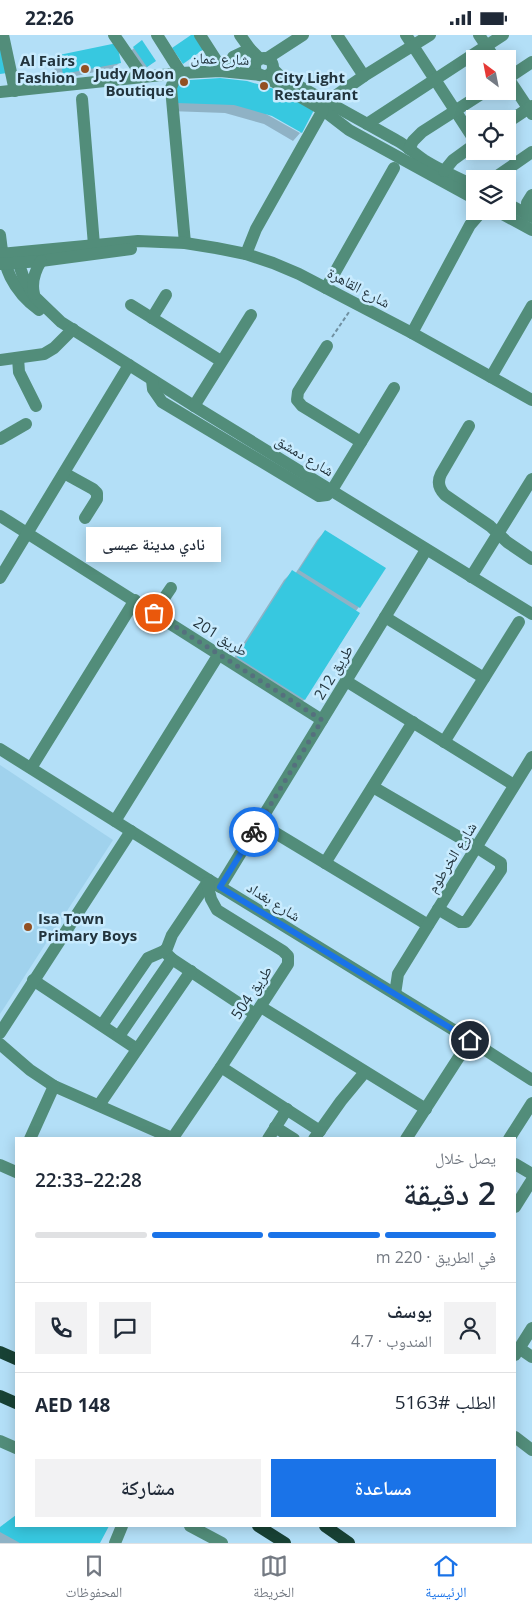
<!DOCTYPE html>
<html lang="ar">
<meta charset="utf-8">
<style>
:root{--surface:#fff;--page:#f2f2f3;--text:#1f2937;--muted:#747a83;--line:#e0e1e3;--accent:#1a73e8}
body{margin:0;font-family:"Open Sans","Noto Naskh Arabic",sans-serif;background:var(--page);color:var(--text);direction:rtl;height:100vh;display:flex;flex-direction:column;font-size:19px;white-space:nowrap}
*{box-sizing:border-box;margin:0}
p{font-size:16px;color:var(--muted)}
.icon{flex:none;width:28px;height:28px;fill:none;stroke:currentColor;stroke-width:2;stroke-linecap:round;stroke-linejoin:round}
.map{position:relative;flex:1;overflow:hidden;direction:ltr}
.drawer{position:absolute;left:15px;top:1102px;width:501px;height:390px;display:flex;flex-direction:column;background:var(--surface);border-radius:0px;box-shadow:0 2px 12px #0003;direction:rtl}
.drawer>*{flex:none}
.needle{width:32px;rotate:328deg}
.fabs{position:absolute;left:466px;top:15px;display:grid;gap:10px}
.fabs a{display:grid;place-items:center;width:50px;height:50px;border-radius:0px;background:var(--surface);box-shadow:0 2px 12px #0003;font-size:25px}
.pin{position:absolute;display:grid;place-items:center;width:42px;height:42px;color:#fff;margin:-21px;border:2px solid #fff;border-radius:50%;box-shadow:0 1px 5px #0007}
.courier{position:absolute;display:grid;place-items:center;width:50px;height:50px;margin:-25px;border:4px solid #1a73e8;border-radius:50%;background:#fff;color:#222;box-shadow:0 1px 6px #0007}
.bubble{position:absolute;height:35px;border-radius:0px;background:var(--surface);box-shadow:0 2px 12px #0003;font-size:16px;font-weight:600;line-height:35px;text-align:center;direction:rtl}
.head em{font-style:normal;font-weight:600}
.head div{display:flex;flex-direction:column-reverse}
.head{display:flex;align-items:center;justify-content:space-between;height:85px;padding:0 20px}
h1{font-size:32px;font-weight:600;line-height:38px}
.bar{display:grid;grid-template-columns:repeat(4,1fr);gap:8px 5px;align-content:center;height:60px;padding:0 20px}
.bar i{height:6px;border-radius:4px;background:var(--line)}
.bar .current{background:var(--accent)}
.bar p{grid-column:span 4}
.line{display:flex;align-items:center;gap:12px;padding:0 20px;border-top:1px solid var(--line)}
.line div{flex:1}
.round{display:grid;place-items:center;flex:none;width:52px;height:52px;border-radius:0px;background:var(--page)}
.primary-button{display:flex;gap:10px;margin-top:auto;padding:10px 20px}
.primary-button a{flex:1;height:58px;border-radius:0px;background:var(--accent);color:#fff;font-size:20px;font-weight:600;line-height:58px;text-align:center}
.primary-button a+a{background:var(--page);color:var(--text)}
.status{display:flex;justify-content:space-between;align-items:center;height:35px;padding:0 25px;background:var(--surface);direction:ltr}
.status svg{height:14px;fill:currentColor}
.tab-bar{display:flex;justify-content:space-around;align-items:center;height:70px;border-top:1px solid var(--line);background:var(--surface);font-size:14px;color:var(--muted)}
.tab-bar a{display:grid;justify-items:center;gap:2px}
.tab-bar .current{color:var(--accent)}
.map>svg:first-child{display:block}
</style>
<div class="status"><b>22:26</b><svg viewBox="0 0 49 12"><path d="M0 12V9h3v3zM5 12V6h3v6zM10 12V3h3v9zM15 12V0h3v12zM26 1h20v11H26zM47 4h2v5h-2z"/></svg></div>
<div class="map">
<svg width="532" height="1508" viewBox="0 0 532 1508">
<rect width="100%" height="100%" fill="#b3dff7"/>
<polygon fill="#a0d2ed" points="0,730 113,805 0,979"/>
<g fill="#0003" fill-rule="evenodd">
<polygon points="134,13 155,26 142,36 130,17"/>
<polygon points="60,22 120,27 114,33 57,45 53,28"/>
<path d="M220,44L247,48L281,57L312,75L301,97L293,106L264,89L225,78L169,76L167,58L176,50L190,47ZM267,77L300,95V98L266,79Z"/>
<polygon points="325,496 359,572 355,577 359,579 304,665 295,673 229,631 284,545 292,537 295,539 317,505"/>
<polygon points="16,1482 16,1491 99,1508 0,1508 0,1494"/>
</g>
<g fill="#37c8e0">
<polygon points="191,0 194,0 204,14 183,29 172,13"/>
<polygon points="142,5 156,26 147,32 133,12"/>
<polygon points="0,6 7,38 0,39"/>
<polygon points="117,8 121,28 63,39 59,20"/>
<polygon points="220,43 247,46 281,56 314,75 302,98 272,81 234,70 177,68 175,48 190,45"/>
<polygon points="325,495 386,533 360,573 299,535"/>
<polygon points="292,535 360,578 305,665 237,622"/>
<polygon points="16,1480 16,1491 109,1491 100,1508 20,1508 0,1497 0,1492"/>
</g>
<g fill="none" stroke-linecap="round" stroke-linejoin="round">
<polyline stroke="#7090a1" stroke-width="2" stroke-dasharray="4 2.5" stroke-linecap="butt" points="332,302 349,277"/>
<g stroke="#528d7a" stroke-width="12">
<polyline points="3,0 15,56"/>
<polyline points="114,0 143,42"/>
<polyline points="157,0 181,38 174,45 171,53 185,208"/>
<polyline points="200,0 216,25 231,37"/>
<polyline points="240,0 250,14 260,24"/>
<polyline points="337,0 364,41"/>
<polyline points="406,0 475,106"/>
<polyline points="479,0 495,24"/>
<polyline points="233,22 250,14"/>
<circle cx="264" cy="32" r="9"/>
<polyline points="266,24 303,0"/>
<polyline points="532,27 508,43 532,79"/>
<path d="M273,34L279,40C318,62 357,83 396,105C406,110 415,119 424,125C440,135 458,143 475,151"/>
<polyline points="264,41 323,75 349,95 475,164"/>
<polyline points="0,57 181,38 220,36 261,40"/>
<polyline points="82,64 94,210"/>
<polyline points="328,66 364,41 430,0"/>
<polyline points="508,87 532,71"/>
<polyline points="367,89 503,0"/>
<polyline points="409,114 413,106 422,97 486,56"/>
<polyline points="444,136 453,125 475,109"/>
<polyline points="493,144 532,117"/>
<polyline points="508,169 532,182"/>
<polyline points="497,176 532,195"/>
<polyline points="527,180 527,168 532,160"/>
<path d="M0,200C3,232 12,255 39,275"/>
<polyline points="15,218 23,241 34,261 61,287 194,371 532,579"/>
<polyline points="0,219 138,206 185,208 216,213 246,219 273,228 299,239 412,298 532,365"/>
<polyline points="246,219 256,194 323,75"/>
<polyline points="0,229 41,226 131,214"/>
<polyline points="326,253 394,133"/>
<path d="M34,259C31,247 35,236 41,226"/>
<polyline points="131,270 221,326"/>
<polyline points="152,283 166,260"/>
<polyline points="412,298 470,190 482,176"/>
<polyline points="327,311 298,357 297,365 302,371 361,407"/>
<polyline points="18,323 19,337 36,371"/>
<polyline points="0,325 44,319 54,313 73,294"/>
<polyline points="491,342 532,271"/>
<polyline points="152,345 153,354 162,367 319,461 327,460 332,455 394,353"/>
<polyline points="194,371 251,280"/>
<path d="M469,391L441,439C437,447 439,454 445,460L490,491L507,507L532,524"/>
<polyline points="0,404 26,389"/>
<polyline points="64,438 93,454 97,458 97,464 85,483"/>
<polyline points="0,481 322,685"/>
<polyline points="471,542 532,444"/>
<polyline points="0,543 129,330"/>
<polyline points="154,578 171,553"/>
<polyline points="385,582 484,643"/>
<polyline points="346,646 514,750"/>
<polyline points="444,707 519,587"/>
<polyline points="0,714 209,845 470,1005 532,1045"/>
<polyline points="31,733 135,565"/>
<polyline points="373,752 476,812 501,828 501,835 466,887 460,887 438,874"/>
<polyline points="115,786 219,619"/>
<polyline points="259,788 428,890"/>
<polyline points="325,828 413,687"/>
<polyline points="220,852 426,515"/>
<polyline points="164,916 172,924 255,979"/>
<polyline points="33,945 137,1014"/>
<polyline points="395,959 398,939 532,722"/>
<polyline points="261,972 426,1074"/>
<polyline points="102,990 148,923 164,916 167,913 172,900 209,845"/>
<polyline points="0,998 131,796"/>
<polyline points="119,1001 172,924"/>
<polyline points="0,1009 30,1035 54,1051 172,1103"/>
<polyline points="221,1032 320,1096"/>
<polyline points="99,1070 191,936"/>
<polyline points="275,1092 294,1104"/>
<polyline points="30,1104 54,1051"/>
<polyline points="172,1104 221,1032 288,929 288,921 283,916 217,875 211,864 207,848"/>
<polyline points="268,1104 287,1074"/>
<polyline points="314,1104 341,1066 365,1037"/>
<polyline points="406,1104 470,1005"/>
<polyline points="509,1104 532,1068"/>
<polyline points="515,1129 532,1139"/>
<polyline points="0,1130 16,1137"/>
<polyline points="515,1172 532,1145"/>
<polyline points="519,1313 532,1322"/>
<polyline points="515,1320 532,1293"/>
<polyline points="515,1402 532,1415"/>
<polyline points="0,1406 16,1413"/>
<polyline points="190,1491 222,1508"/>
<polyline points="115,1508 122,1491"/>
</g>
<g stroke="#184235" stroke-width="12">
<polyline points="0,1317 16,1324"/>
<polyline points="0,1361 16,1368"/>
<polyline points="258,1491 285,1508"/>
<polyline points="325,1491 349,1508"/>
</g>
</g>
<g fill="none" stroke-linecap="round" stroke-linejoin="round">
<polyline stroke="#55707e" stroke-width="5" stroke-dasharray="0 9" points="154,578 322,685 254,797"/>
<polyline stroke="#1a73e8" stroke-width="6" points="254,797 220,852 470,1005"/>
</g>
<g fill="#935022" stroke="#c8ebfe" stroke-width="2">
<circle cx="85" cy="34" r="5"/>
<circle cx="184" cy="47" r="5"/>
<circle cx="264" cy="51" r="5"/>
<circle cx="28" cy="892" r="5"/>
</g>
<g text-anchor="middle" dominant-baseline="central" stroke-width="5" stroke-linejoin="round" paint-order="stroke">
<g font-size="15" fill="#22343d" stroke="#c8ebfe">
<text transform="translate(220 23) rotate(2)">شارع عمان</text>
<text transform="translate(359 252) rotate(28)">شارع القاهرة</text>
<text transform="translate(305 420) rotate(31)">شارع دمشق</text>
<text transform="translate(221 601) rotate(32)">طريق 201</text>
<text transform="translate(333 637) rotate(-59)">طريق 212</text>
<text transform="translate(451 822) rotate(-58)">شارع الخرطوم</text>
<text transform="translate(274 866) rotate(32)">شارع بغداد</text>
<text transform="translate(251 957) rotate(-56)">طريق 504</text>
</g>
<g font-size="15" font-weight="bold" fill="#22343d" stroke="#c8ebfe" text-anchor="end">
<text x="75" y="25">Al Fairs<tspan x="75" dy="17">Fashion</tspan></text>
<text x="174" y="38">Judy Moon<tspan x="174" dy="17">Boutique</tspan></text>
<text x="274" y="42" text-anchor="start">City Light<tspan x="274" dy="17">Restaurant</tspan></text>
<text x="38" y="883" text-anchor="start">Isa Town<tspan x="38" dy="17">Primary Boys</tspan></text>
</g>
</g>
</svg>
<div class="fabs">
<a><svg class="needle" viewBox="-14 -14 28 28"><path d="M0-13l5 13h-10z" fill="#e53935"/><path d="M0 13l5-13h-10z" fill="#747a83"/></svg></a>
<a><svg class="icon" aria-label="locate" viewBox="0 0 24 24"><circle cx="12" cy="12" r="6"/><path d="M12 2v4M12 18v4M2 12h4M18 12h4"/></svg></a>
<a><svg class="icon" aria-label="layers" viewBox="0 0 24 24"><path d="M12 4l9 5-9 5-9-5zM3 14l9 5 9-5"/></svg></a>
</div>
<div class="pin" style="left:154px;top:578px;background:#ea580c"><svg class="icon" aria-label="bag" viewBox="0 0 24 24"><path d="M5 8h14l-1 12H6zM9 8a3 3 0 0 1 6 0"/></svg></div>
<div class="pin" style="left:470px;top:1005px;background:#1f2937"><svg class="icon" aria-label="home" viewBox="0 0 24 24"><path d="M3 11l9-7 9 7M6 9v11h12V9"/></svg></div>
<div class="courier" style="left:254px;top:797px"><svg class="icon" aria-label="bike" viewBox="0 0 24 24"><circle cx="6" cy="16" r="4"/><circle cx="18" cy="16" r="4"/><path d="M6 16l4-8h5l3 8M10 8l3 8H6M13 5h3"/></svg></div>
<div class="bubble" style="left:86px;top:492px;width:135px">نادي مدينة عيسى</div>
<section class="drawer">
<div class="head"><div><h1>2 دقيقة</h1><p>يصل خلال</p></div><em>22:28–22:33</em></div>
<div class="bar"><i class="current"></i><i class="current"></i><i class="current"></i><i></i><p>في الطريق · 220 m</p></div>
<div class="line" style="height:90px"><a class="round"><svg class="icon" aria-label="person" viewBox="0 0 24 24"><circle cx="12" cy="8" r="4"/><path d="M4 21q1-7 8-7t8 7"/></svg></a><div><b>يوسف</b><p>المندوب · 4.7</p></div><a class="round"><svg class="icon" aria-label="chat" viewBox="0 0 24 24"><path d="M4 5h16v11H9l-5 4z"/></svg></a><a class="round"><svg class="icon" aria-label="phone" viewBox="0 0 24 24"><path d="M5 4h4l2 5-3 2q2 4 5 5l2-3 5 2v4C11 20 4 13 5 4z"/></svg></a></div>
<div class="line" style="height:65px"><div>الطلب #5163</div><b>AED 148</b></div>
<div class="primary-button"><a>مساعدة</a><a>مشاركة</a></div>
</section>
</div>
<nav class="tab-bar">
<a class="current"><svg class="icon" aria-label="home" viewBox="0 0 24 24"><path d="M3 11l9-7 9 7M6 9v11h12V9"/></svg>الرئيسية</a>
<a><svg class="icon" aria-label="map" viewBox="0 0 24 24"><path d="M3 6l6-2 6 2 6-2v14l-6 2-6-2-6 2zM9 4v14M15 6v14"/></svg>الخريطة</a>
<a><svg class="icon" aria-label="saved" viewBox="0 0 24 24"><path d="M7 4h10v16l-5-4-5 4z"/></svg>المحفوظات</a>
</nav>
